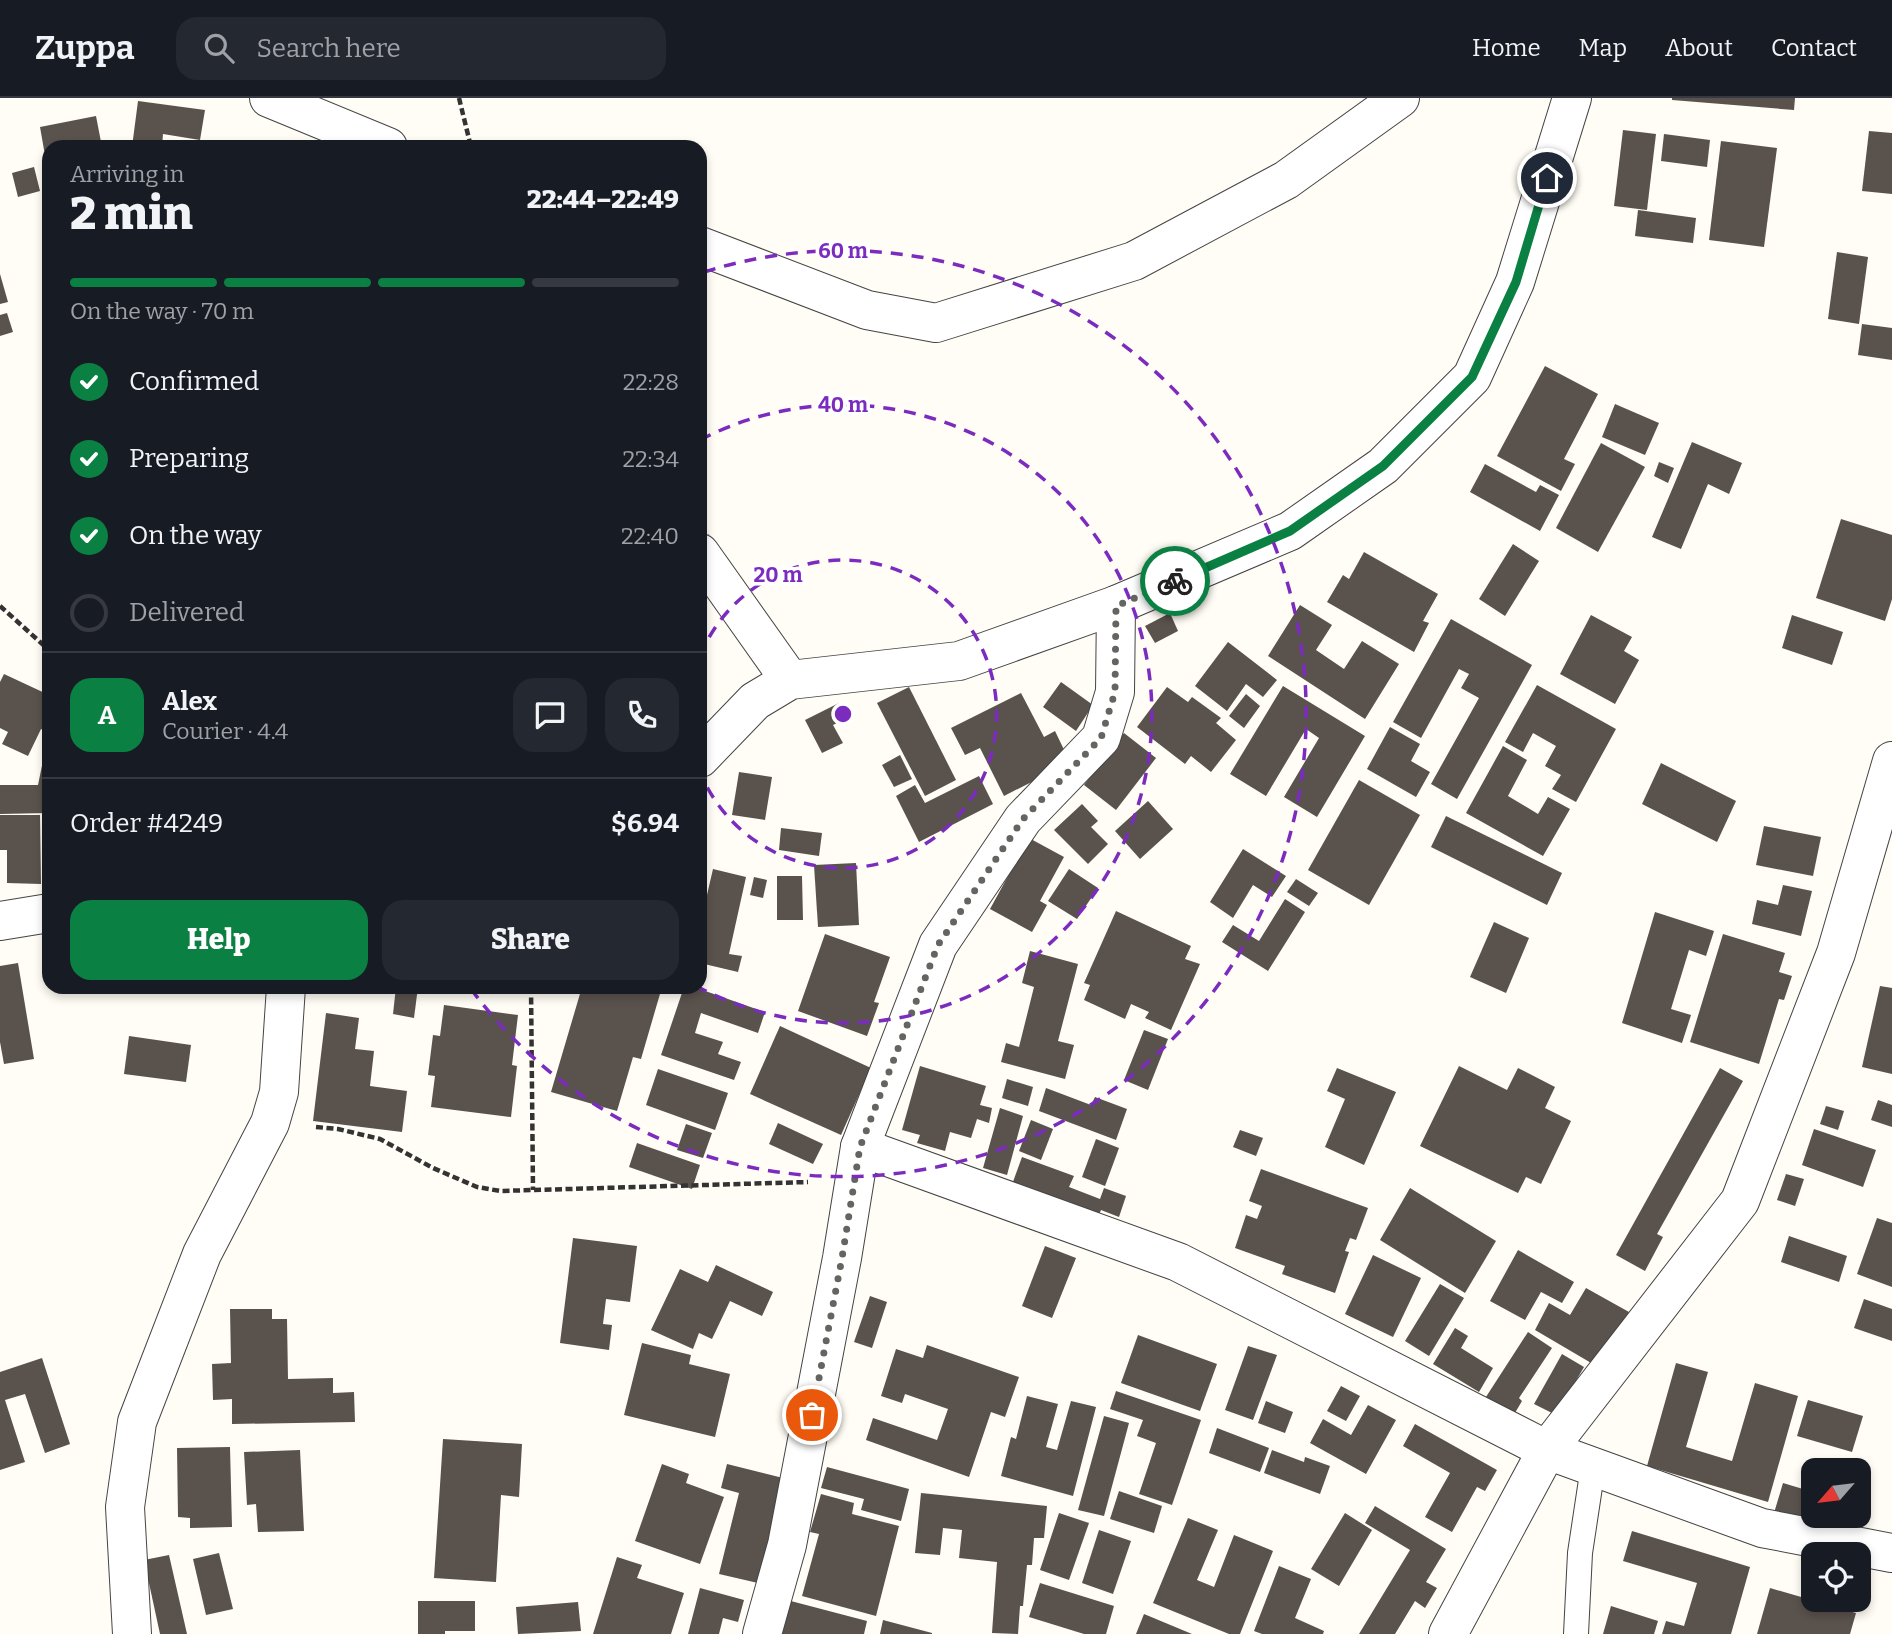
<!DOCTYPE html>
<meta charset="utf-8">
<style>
:root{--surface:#171b24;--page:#242831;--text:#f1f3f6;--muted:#9ea1a6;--line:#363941;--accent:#0b8043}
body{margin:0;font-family:Bitter,serif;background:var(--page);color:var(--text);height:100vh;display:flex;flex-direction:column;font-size:26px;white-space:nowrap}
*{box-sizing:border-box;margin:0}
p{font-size:23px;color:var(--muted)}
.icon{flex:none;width:38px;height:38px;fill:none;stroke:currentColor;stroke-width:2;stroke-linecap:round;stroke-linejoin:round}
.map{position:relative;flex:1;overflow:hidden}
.details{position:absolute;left:42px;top:42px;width:665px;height:854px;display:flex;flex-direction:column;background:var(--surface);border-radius:21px;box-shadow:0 4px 10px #0003}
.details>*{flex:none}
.needle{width:46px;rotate:242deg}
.buttons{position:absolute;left:1801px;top:1360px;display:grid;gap:14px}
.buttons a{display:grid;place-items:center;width:70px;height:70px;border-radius:14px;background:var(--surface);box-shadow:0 4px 10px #0003;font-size:35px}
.pin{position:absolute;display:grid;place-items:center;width:60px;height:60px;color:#fff;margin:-30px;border:4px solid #fff;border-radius:50%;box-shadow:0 2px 7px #0007}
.courier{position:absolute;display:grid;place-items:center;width:70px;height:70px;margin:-35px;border:5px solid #0b8043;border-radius:50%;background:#fff;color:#222;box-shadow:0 2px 9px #0007}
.head em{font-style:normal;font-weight:800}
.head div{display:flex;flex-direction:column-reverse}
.head{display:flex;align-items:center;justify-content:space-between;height:119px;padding:0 28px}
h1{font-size:46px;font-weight:800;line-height:52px}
.bar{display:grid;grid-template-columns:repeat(4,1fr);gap:10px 7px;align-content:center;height:84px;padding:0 28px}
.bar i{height:9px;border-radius:5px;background:var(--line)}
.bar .current{background:var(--accent)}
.bar p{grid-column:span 4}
.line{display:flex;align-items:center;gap:18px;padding:0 28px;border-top:2px solid var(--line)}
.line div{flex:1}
.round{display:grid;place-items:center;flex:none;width:74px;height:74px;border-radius:21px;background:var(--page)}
ol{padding:0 28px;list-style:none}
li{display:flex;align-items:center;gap:21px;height:77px}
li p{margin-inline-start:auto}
li .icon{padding:7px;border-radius:50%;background:var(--accent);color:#fff;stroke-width:4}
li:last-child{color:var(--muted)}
li i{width:38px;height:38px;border:4px solid var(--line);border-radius:50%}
.primary-button{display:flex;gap:14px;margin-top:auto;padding:14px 28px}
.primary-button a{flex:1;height:80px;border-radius:21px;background:var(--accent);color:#fff;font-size:28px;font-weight:800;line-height:80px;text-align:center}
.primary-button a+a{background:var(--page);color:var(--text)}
header{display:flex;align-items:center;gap:42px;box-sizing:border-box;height:98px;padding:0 35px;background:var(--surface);border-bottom:2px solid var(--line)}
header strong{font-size:33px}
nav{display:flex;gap:38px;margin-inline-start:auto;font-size:24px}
.search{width:490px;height:63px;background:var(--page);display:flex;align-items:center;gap:18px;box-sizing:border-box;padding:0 24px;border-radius:21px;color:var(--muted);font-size:26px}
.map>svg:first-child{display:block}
</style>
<header>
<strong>Zuppa</strong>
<div class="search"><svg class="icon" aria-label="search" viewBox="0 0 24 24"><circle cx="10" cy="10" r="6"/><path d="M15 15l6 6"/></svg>Search here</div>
<nav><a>Home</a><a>Map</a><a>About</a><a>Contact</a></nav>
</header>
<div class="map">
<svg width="1892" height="1536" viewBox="0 0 1892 1536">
<rect width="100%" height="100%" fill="#fffdf5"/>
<g fill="#5a524d">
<polygon points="1672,0 1795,0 1794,12 1672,2"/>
<polygon points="138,3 205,12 200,42 163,36 162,49 132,49"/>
<polygon points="96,18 102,49 49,49 49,62 46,63 40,29"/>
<polygon points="1623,32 1656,36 1647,112 1614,108"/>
<polygon points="1869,33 1892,35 1892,96 1862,93"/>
<polygon points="1664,36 1710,42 1707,69 1661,63"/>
<polygon points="1721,43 1777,50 1764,149 1709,142"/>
<polygon points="34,69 40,93 18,99 12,75"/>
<polygon points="1638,112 1696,120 1693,145 1635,138"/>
<polygon points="1837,154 1868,159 1859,226 1828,221"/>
<polygon points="0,176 8,204 0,206"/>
<polygon points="7,215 13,234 0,238 0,217"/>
<polygon points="1862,226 1892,230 1892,262 1858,257"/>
<polygon points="1545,268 1598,296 1564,361 1575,366 1561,393 1497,358"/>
<polygon points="1615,306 1659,325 1645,357 1602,339"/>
<polygon points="1692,344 1742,365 1729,396 1708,386 1681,451 1652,439"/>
<polygon points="1601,345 1645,369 1598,454 1556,430"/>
<polygon points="1659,364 1674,370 1668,385 1654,378"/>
<polygon points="1485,366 1536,394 1540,387 1559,397 1540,433 1470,394"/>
<polygon points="1841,421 1892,437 1892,501 1885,523 1816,500"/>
<polygon points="1513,446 1539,463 1505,518 1479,501"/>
<polygon points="1364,454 1438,496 1423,523 1429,525 1414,554 1327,504 1343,477 1349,481"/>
<polygon points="1300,507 1332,527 1316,552 1344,571 1362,543 1399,566 1365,621 1268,558"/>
<polygon points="1170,515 1178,533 1155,545 1145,528"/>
<polygon points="1591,517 1632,539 1624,553 1639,562 1615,606 1560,576"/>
<polygon points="1792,517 1843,534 1832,567 1782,550"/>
<polygon points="1451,521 1532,567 1457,701 1431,686 1479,600 1461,590 1469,576 1459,571 1421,640 1393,624"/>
<polygon points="1228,544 1277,582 1263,599 1246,586 1227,613 1195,588"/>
<polygon points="4,576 49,597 49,635 41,631 28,658 2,646 8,634 0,630 0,584"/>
<polygon points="1061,584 1093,607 1076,633 1043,609"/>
<polygon points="1537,587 1616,631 1576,704 1552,691 1561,677 1545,668 1556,648 1533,635 1523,654 1505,644"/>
<polygon points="1283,588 1365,638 1317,719 1284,699 1319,640 1306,631 1266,698 1230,676"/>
<polygon points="909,589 956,682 925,698 877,605"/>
<polygon points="1167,589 1188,604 1192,599 1221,620 1216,625 1236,642 1211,674 1191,658 1185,666 1137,629"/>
<polygon points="1021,595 1044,639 1055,633 1067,658 1055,672 1004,698 980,650 965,657 951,630"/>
<polygon points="1246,596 1260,608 1244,630 1229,618"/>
<polygon points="839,605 847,620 833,627 843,645 822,655 805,622"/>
<polygon points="1390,629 1420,646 1411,663 1430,674 1416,699 1367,671"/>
<polygon points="1124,635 1156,660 1116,712 1084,687"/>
<polygon points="46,648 49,649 49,715 0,716 0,687 38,687"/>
<polygon points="1503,648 1527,662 1508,698 1538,716 1548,699 1570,711 1543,758 1466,715"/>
<polygon points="900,657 912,681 894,689 882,667"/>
<polygon points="1661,665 1736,703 1717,744 1642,706"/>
<polygon points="739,674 772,679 765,722 732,717"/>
<polygon points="979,678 993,706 919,744 896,698 915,687 925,705"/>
<polygon points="1359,682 1420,717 1369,807 1308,772"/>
<polygon points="1148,703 1173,731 1140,761 1115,733"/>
<polygon points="1082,706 1098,723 1091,729 1108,746 1088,766 1054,732"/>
<polygon points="0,717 40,717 41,786 7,785 7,752 0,752"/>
<polygon points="1446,718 1562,775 1547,807 1431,749"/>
<polygon points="1764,728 1821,739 1813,778 1756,767"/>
<polygon points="781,730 822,735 819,758 779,752"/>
<polygon points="1029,740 1064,759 1040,803 1047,807 1032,834 990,811"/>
<polygon points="1243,751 1286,778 1272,799 1253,787 1233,820 1210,804"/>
<polygon points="856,765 859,827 818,829 814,767"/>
<polygon points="713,771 746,779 729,856 742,858 738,874 700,865 700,827"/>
<polygon points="1069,771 1098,790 1077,821 1048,803"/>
<polygon points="777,778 802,778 803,822 777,822"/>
<polygon points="754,779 767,782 763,800 750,797"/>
<polygon points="1296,781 1318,795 1309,808 1287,794"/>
<polygon points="1783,787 1812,793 1801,838 1752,826 1757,802 1778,807"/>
<polygon points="1285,801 1305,814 1268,873 1222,844 1233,827 1259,843"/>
<polygon points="1116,813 1191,848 1185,861 1200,866 1171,932 1145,920 1149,914 1131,906 1125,921 1084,902 1090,887 1084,885"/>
<polygon points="1655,814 1714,833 1706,858 1689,852 1671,911 1691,917 1682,945 1622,925"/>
<polygon points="1494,824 1529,840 1506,895 1470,879"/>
<polygon points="825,836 890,859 874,904 879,905 867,938 798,913"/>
<polygon points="1723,836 1785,855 1779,874 1792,878 1784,902 1779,901 1759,966 1690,944"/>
<polygon points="1030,853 1078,866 1058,943 1074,947 1065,981 1001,964 1006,945 1019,949 1034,889 1022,885"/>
<polygon points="18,865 34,961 4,966 0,944 0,868"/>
<polygon points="1880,888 1892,890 1892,976 1862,969"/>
<polygon points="396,889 418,889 414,920 393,916"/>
<polygon points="582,889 662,889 641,961 633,959 617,1013 551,994"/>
<polygon points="684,889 694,889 765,914 758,935 701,915 695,935 723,944 718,956 741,964 734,982 661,957"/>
<polygon points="444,907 518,917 512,967 517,968 511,1019 431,1009 435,978 428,977 433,937 440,938"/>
<polygon points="326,915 359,920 355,951 374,953 370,988 407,993 402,1034 313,1023"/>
<polygon points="780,928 871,970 841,1037 750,996"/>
<polygon points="1144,932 1168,941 1148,992 1124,982"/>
<polygon points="129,938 191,947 186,984 124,976"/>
<polygon points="920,968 986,988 980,1007 992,1010 989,1025 977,1021 971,1040 950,1034 945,1053 917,1045 920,1037 902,1032"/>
<polygon points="1459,968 1507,992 1518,970 1555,989 1545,1010 1571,1023 1541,1086 1526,1079 1518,1095 1420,1048"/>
<polygon points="1337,970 1396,994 1364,1067 1325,1049 1345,1001 1327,993"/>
<polygon points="1720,970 1743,983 1657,1136 1663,1139 1645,1173 1616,1157"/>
<polygon points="658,971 728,995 715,1032 646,1007"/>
<polygon points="1007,981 1033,989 1028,1008 1002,1000"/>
<polygon points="1046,990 1091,1007 1095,999 1127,1011 1116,1042 1039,1013"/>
<polygon points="1878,1002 1892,1007 1892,1029 1871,1022"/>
<polygon points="1826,1008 1844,1013 1838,1032 1820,1026"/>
<polygon points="1000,1010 1023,1018 1007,1077 983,1070"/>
<polygon points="1031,1022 1053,1031 1041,1062 1019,1053"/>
<polygon points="778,1025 823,1046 813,1066 769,1046"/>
<polygon points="686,1026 712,1035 703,1060 677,1052"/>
<polygon points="1814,1031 1876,1052 1863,1089 1802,1067"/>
<polygon points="1240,1032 1263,1040 1256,1058 1233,1049"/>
<polygon points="1096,1041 1119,1050 1105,1088 1082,1079"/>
<polygon points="637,1045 700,1067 692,1091 629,1069"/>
<polygon points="1022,1059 1074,1078 1069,1089 1100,1101 1104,1090 1126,1098 1119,1119 1101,1112 1096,1124 1010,1092"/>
<polygon points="1261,1071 1368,1110 1356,1142 1350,1140 1345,1153 1349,1154 1335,1195 1282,1176 1285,1168 1235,1150 1246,1117 1257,1121 1262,1108 1249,1103"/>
<polygon points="1786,1076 1804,1081 1795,1108 1777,1102"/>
<polygon points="1410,1090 1496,1143 1465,1195 1380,1142"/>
<polygon points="1877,1120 1892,1125 1892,1189 1857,1176"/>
<polygon points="1789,1138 1847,1158 1839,1184 1781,1164"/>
<polygon points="573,1140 637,1148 630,1204 606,1201 603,1226 612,1227 609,1252 560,1245"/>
<polygon points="1045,1148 1076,1160 1052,1220 1022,1208"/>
<polygon points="1518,1152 1574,1184 1562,1205 1541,1194 1525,1222 1490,1203"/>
<polygon points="1373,1157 1421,1180 1393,1239 1345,1216"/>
<polygon points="716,1167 773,1194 762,1218 730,1203 712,1241 699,1235 693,1251 651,1232 680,1171 708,1184"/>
<polygon points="1440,1186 1464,1200 1429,1258 1405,1243"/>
<polygon points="1586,1190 1629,1214 1598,1269 1535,1232 1549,1205 1570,1217"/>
<polygon points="870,1198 887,1204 872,1250 854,1244"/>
<polygon points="1864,1201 1892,1211 1892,1243 1854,1230"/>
<polygon points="230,1211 272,1211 272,1221 287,1221 288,1281 333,1280 333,1295 354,1294 355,1324 232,1326 232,1301 213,1302 212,1266 231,1265"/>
<polygon points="1455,1230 1468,1238 1461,1250 1493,1270 1479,1294 1433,1266"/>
<polygon points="1528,1234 1552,1250 1519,1300 1522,1303 1512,1320 1484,1302"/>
<polygon points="1138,1237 1217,1266 1200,1313 1121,1285"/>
<polygon points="642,1245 691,1257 689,1266 730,1276 715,1339 624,1317"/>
<polygon points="927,1247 1019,1279 1005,1319 991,1314 969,1379 866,1342 873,1320 937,1342 948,1311 905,1296 902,1305 881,1298 896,1251 923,1260"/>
<polygon points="1248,1248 1277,1257 1253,1322 1225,1312"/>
<polygon points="1562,1256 1584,1269 1556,1317 1534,1306"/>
<polygon points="42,1260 70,1346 45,1355 25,1296 5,1302 25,1364 0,1372 0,1274"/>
<polygon points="1676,1265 1708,1274 1686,1349 1732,1363 1755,1285 1798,1298 1768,1404 1647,1368"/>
<polygon points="1341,1288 1360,1298 1346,1323 1327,1313"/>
<polygon points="1116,1293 1201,1322 1172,1407 1139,1396 1156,1345 1137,1338 1143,1322 1110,1311"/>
<polygon points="1027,1298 1058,1306 1046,1349 1057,1352 1071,1303 1096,1309 1073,1398 1001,1378 1011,1339 1016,1341"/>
<polygon points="1808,1302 1863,1318 1852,1354 1797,1338"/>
<polygon points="1266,1303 1293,1314 1285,1335 1258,1325"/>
<polygon points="1368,1307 1396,1322 1366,1376 1310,1345 1323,1321 1351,1337"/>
<polygon points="1104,1318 1129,1325 1104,1418 1078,1412"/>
<polygon points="1415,1326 1497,1372 1485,1393 1477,1389 1452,1434 1425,1419 1450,1375 1403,1348"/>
<polygon points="1217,1330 1269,1350 1260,1374 1209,1355"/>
<polygon points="443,1341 522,1346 519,1399 501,1397 496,1484 434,1480"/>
<polygon points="230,1349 232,1429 190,1430 190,1420 178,1419 177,1350"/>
<polygon points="300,1352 304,1433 258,1434 256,1406 247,1407 244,1354"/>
<polygon points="1272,1352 1304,1364 1305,1359 1330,1368 1320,1396 1264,1375"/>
<polygon points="662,1366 689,1376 686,1385 724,1399 700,1466 635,1443"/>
<polygon points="727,1366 783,1380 758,1485 719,1476 739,1395 721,1390"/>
<polygon points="827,1369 909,1391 901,1423 861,1412 864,1401 821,1390"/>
<polygon points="1783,1385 1813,1394 1813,1418 1830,1418 1826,1431 1774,1415"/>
<polygon points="1119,1393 1162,1408 1154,1435 1110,1421"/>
<polygon points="921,1395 1047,1408 1044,1440 1034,1440 1032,1467 1027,1467 1023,1508 1020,1508 1018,1536 992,1535 997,1464 959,1460 962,1432 943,1430 940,1457 915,1455"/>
<polygon points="821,1396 854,1405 852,1416 899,1428 876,1518 802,1498 819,1436 810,1434"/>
<polygon points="1375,1408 1446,1451 1426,1484 1437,1490 1425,1510 1415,1503 1395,1536 1359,1536 1410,1452 1365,1425"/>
<polygon points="1059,1415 1089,1425 1069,1482 1040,1472"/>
<polygon points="1345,1415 1372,1432 1339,1488 1311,1471"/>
<polygon points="1188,1420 1218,1432 1197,1482 1214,1489 1234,1437 1273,1453 1240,1536 1229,1536 1153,1505"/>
<polygon points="1099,1432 1131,1443 1113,1496 1082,1485"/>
<polygon points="1632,1433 1750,1469 1731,1536 1662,1536 1666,1523 1684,1528 1697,1485 1623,1463"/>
<polygon points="219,1455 233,1511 206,1517 193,1461"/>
<polygon points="169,1457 187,1536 160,1536 144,1462"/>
<polygon points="617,1459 642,1467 637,1480 684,1495 671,1536 593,1536"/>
<polygon points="1279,1468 1311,1481 1295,1520 1324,1533 1323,1536 1262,1536 1254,1533"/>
<polygon points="1040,1485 1114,1508 1106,1536 1084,1536 1029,1519"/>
<polygon points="700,1490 744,1502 738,1524 723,1520 719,1536 688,1536"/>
<polygon points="1770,1490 1856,1515 1850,1536 1757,1536"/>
<polygon points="787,1502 867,1523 864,1536 779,1536"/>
<polygon points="418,1503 475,1503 475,1533 445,1533 445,1536 418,1536"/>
<polygon points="578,1504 581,1533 518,1536 516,1509"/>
<polygon points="1611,1508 1658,1523 1654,1536 1603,1536"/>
<polygon points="1144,1516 1192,1536 1136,1536"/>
<polygon points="883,1522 932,1535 932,1536 880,1536"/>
</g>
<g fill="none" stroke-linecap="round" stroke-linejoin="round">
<defs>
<polyline id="service" points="1576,1536 1580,1455 1593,1369"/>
<g id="minor">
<polyline points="269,0 388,49"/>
<polyline points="700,148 867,212 936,225 1134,163 1286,82 1400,0"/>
<polyline points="700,455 790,582"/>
<polyline points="700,660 755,603 790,582 959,563 1116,507 1290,433 1383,368 1472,279 1515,184 1572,0"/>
<polyline points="0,823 49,815"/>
<polyline points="860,1049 1178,1164 1547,1352 1762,1430 1892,1455"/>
<polyline points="132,1536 125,1409 137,1324 202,1156 270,1025 279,994 286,889"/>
<polyline points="762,1536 787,1447 842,1160 860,1049 938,847 1023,721 1101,640 1115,594 1116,507"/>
<polyline points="1448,1536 1547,1352 1740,1103 1836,855 1892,663"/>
</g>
</defs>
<use href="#service" stroke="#444" stroke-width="26"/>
<use href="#minor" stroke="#444" stroke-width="40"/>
<g stroke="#333" stroke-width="4.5" stroke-dasharray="7 3.5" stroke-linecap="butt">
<polyline points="459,0 471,49"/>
<polyline points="0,508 49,552"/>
<polyline points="531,889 533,1092"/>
<polyline points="316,1029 338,1031 380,1041 433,1070 477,1089 500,1093 808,1084"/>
</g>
<use href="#service" stroke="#fff" stroke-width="24"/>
<use href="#minor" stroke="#fff" stroke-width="38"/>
</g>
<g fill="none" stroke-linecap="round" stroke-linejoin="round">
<polyline stroke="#646461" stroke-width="7" stroke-dasharray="0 12.6" points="812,1317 842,1160 860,1049 938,847 1023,721 1101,640 1115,594 1116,508 1175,483"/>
<polyline stroke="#0b8043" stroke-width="9" points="1175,483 1290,433 1383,368 1472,279 1516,184 1547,80"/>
</g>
<g fill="none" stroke="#7b2cbf" stroke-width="3.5" stroke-dasharray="12 9">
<path d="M700 558A154 154 0 1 1 700 674"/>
<path d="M700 342A309 309 0 1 1 700 890"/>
<path d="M704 174A463 463 0 1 1 471 891"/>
</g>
<circle cx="843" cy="616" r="10" fill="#7b2cbf" stroke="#fff" stroke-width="3.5"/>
<g font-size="21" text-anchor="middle" font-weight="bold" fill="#7b2cbf" stroke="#fff" stroke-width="7" stroke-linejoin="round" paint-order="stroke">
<text x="843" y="160">60 m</text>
<text x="843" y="314">40 m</text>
<text x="778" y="484">20 m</text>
</g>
</svg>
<div class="buttons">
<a><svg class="needle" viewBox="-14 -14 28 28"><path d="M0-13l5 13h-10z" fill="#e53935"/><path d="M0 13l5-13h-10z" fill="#9ea1a6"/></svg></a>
<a><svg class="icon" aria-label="locate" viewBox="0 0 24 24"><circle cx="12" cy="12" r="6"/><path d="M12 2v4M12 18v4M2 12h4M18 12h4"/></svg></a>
</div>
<div class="pin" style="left:812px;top:1317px;background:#ea580c"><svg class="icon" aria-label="bag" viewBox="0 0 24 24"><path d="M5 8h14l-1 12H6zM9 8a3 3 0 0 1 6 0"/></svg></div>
<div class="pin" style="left:1547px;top:80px;background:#1f2937"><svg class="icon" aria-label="home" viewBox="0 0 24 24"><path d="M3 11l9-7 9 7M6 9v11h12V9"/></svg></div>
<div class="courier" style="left:1175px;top:483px"><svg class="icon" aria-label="bike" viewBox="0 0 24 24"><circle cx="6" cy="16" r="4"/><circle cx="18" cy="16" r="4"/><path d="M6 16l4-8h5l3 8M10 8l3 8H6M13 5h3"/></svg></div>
<section class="details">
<div class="head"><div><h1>2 min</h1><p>Arriving in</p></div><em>22:44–22:49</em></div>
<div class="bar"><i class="current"></i><i class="current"></i><i class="current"></i><i></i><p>On the way · 70 m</p></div>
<ol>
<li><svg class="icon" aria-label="check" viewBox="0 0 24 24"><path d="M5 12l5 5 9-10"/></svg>Confirmed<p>22:28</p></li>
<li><svg class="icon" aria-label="check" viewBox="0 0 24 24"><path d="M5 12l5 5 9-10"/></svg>Preparing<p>22:34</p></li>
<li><svg class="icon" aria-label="check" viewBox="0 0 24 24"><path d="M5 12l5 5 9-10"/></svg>On the way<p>22:40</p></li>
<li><i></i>Delivered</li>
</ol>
<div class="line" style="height:126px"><b class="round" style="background:var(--accent);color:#fff">A</b><div><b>Alex</b><p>Courier · 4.4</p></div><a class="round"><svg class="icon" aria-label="chat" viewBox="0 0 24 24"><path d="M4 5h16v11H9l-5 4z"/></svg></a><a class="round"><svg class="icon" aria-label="phone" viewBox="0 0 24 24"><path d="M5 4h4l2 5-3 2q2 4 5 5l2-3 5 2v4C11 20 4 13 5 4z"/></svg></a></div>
<div class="line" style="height:91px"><div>Order #4249</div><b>$6.94</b></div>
<div class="primary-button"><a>Help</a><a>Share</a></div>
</section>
</div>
